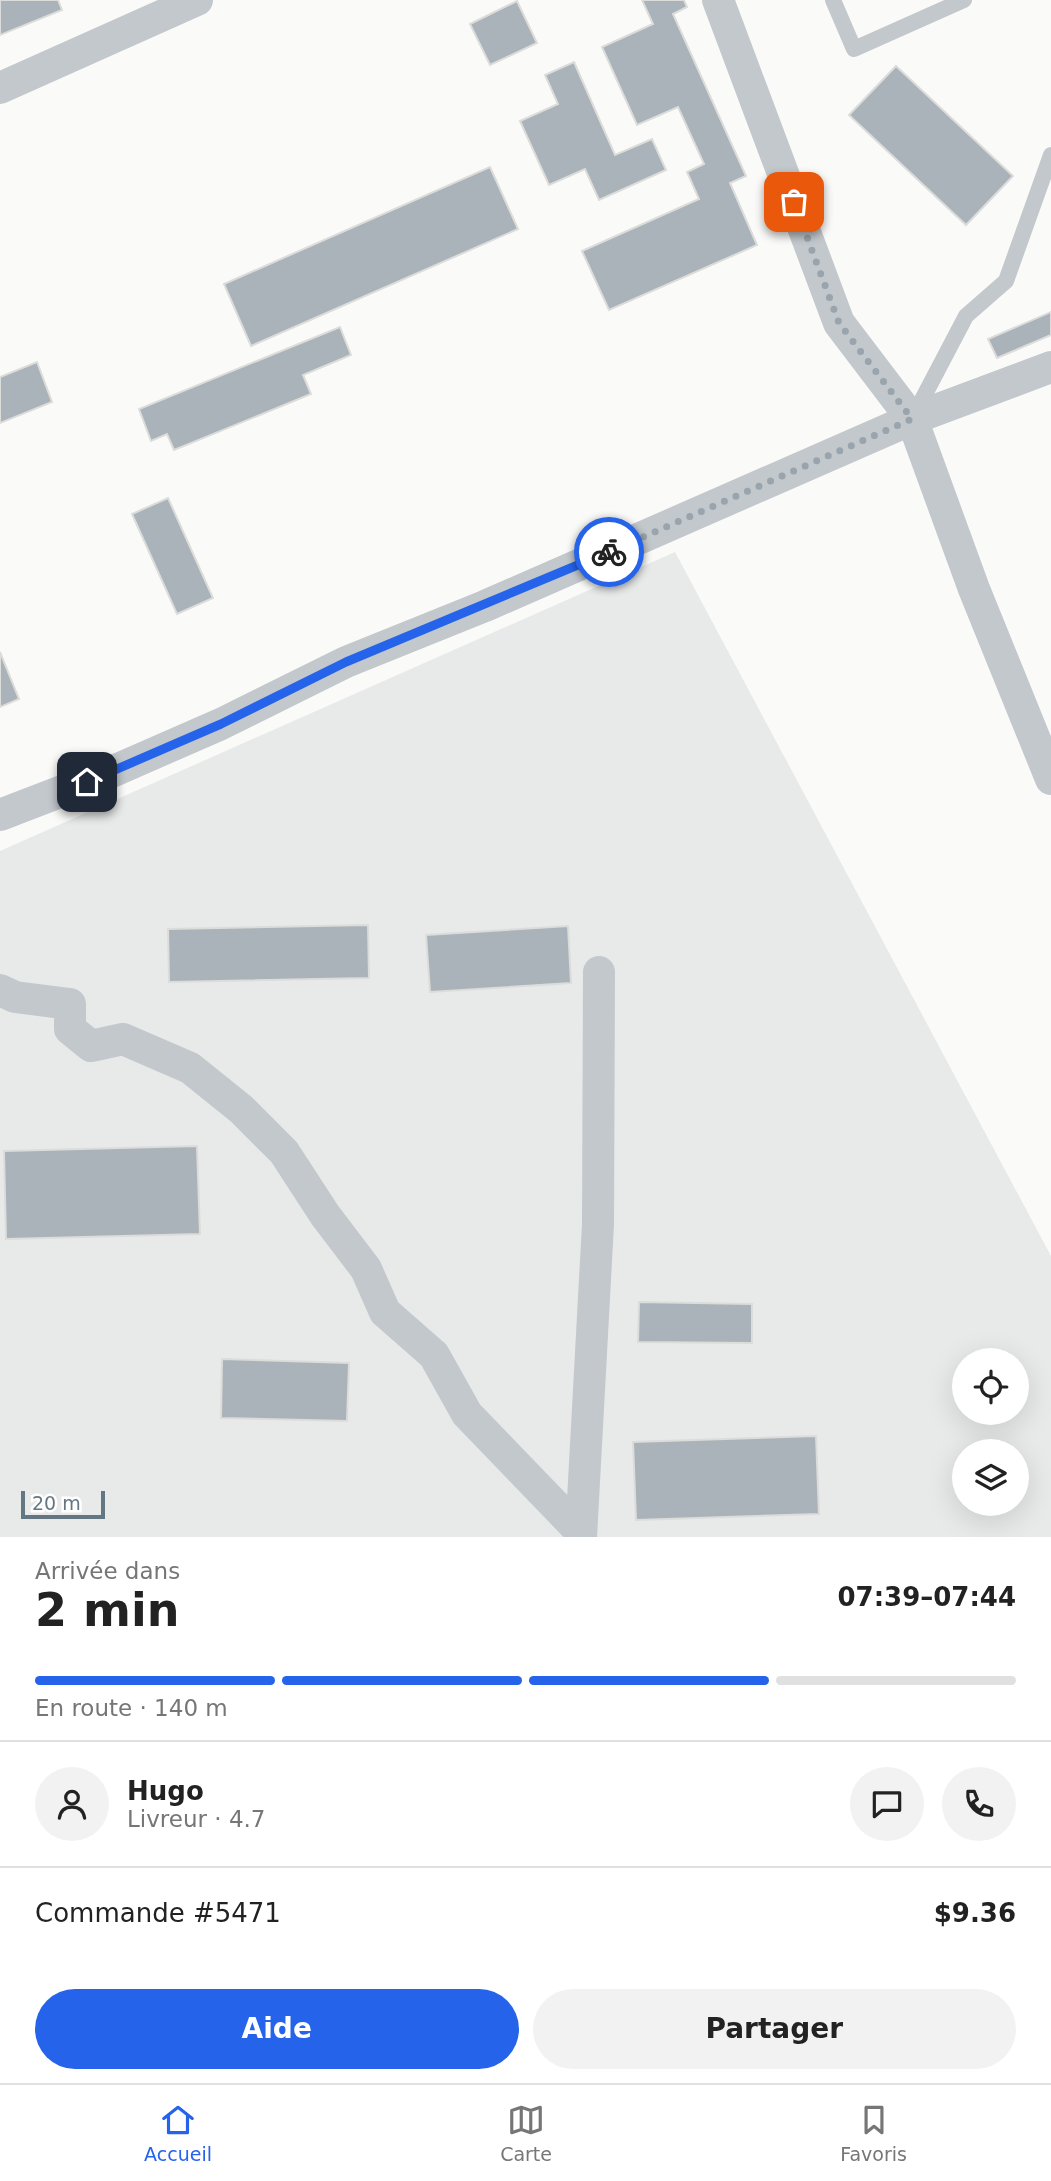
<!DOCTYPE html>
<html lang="fr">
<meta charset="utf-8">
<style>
:root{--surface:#fff;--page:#f2f2f2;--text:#222;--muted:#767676;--line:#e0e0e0;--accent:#2563eb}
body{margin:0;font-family:"DejaVu Sans",sans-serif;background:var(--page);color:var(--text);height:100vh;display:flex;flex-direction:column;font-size:26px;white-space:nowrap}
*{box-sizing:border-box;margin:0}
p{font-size:23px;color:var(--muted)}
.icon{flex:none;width:38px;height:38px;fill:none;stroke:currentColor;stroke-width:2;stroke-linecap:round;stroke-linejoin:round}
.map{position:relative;height:1537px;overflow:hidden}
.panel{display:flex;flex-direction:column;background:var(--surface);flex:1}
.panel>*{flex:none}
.buttons{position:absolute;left:952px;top:1348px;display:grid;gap:14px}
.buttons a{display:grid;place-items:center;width:77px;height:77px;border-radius:50%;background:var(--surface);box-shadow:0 7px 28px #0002;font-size:35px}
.scale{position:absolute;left:21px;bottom:18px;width:84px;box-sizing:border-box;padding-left:7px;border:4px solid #657683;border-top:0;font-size:19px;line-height:24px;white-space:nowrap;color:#657683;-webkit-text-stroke:5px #fff;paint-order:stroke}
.pin{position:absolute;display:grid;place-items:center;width:60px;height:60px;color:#fff;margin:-30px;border-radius:14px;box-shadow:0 4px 10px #0006}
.courier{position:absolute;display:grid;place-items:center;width:70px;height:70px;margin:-35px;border:5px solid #2563eb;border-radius:50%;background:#fff;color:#222;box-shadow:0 2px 9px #0007}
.overview em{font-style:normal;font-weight:800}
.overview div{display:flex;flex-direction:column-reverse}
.overview{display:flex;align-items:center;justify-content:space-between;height:119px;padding:0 35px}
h1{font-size:46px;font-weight:800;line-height:52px}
.bar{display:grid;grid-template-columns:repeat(4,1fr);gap:10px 7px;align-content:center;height:84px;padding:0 35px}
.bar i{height:9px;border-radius:5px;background:var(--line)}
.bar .current{background:var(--accent)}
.bar p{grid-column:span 4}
.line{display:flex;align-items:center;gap:18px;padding:0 35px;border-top:2px solid var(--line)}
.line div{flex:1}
.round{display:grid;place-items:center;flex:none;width:74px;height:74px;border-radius:37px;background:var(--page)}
.primary-button{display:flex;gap:14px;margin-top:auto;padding:14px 35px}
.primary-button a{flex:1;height:80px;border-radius:42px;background:var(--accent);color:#fff;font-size:28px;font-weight:800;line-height:80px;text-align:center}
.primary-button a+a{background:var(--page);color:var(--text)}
.tabs{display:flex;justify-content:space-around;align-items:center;height:98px;border-top:2px solid var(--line);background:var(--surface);font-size:19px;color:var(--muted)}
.tabs a{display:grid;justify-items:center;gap:4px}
.tabs .current{color:var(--accent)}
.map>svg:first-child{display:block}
</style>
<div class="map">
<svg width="1051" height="1537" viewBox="0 0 1051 1537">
<rect width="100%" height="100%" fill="#fafaf8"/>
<path fill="#e8e9e9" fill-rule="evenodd" d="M675,552L1051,1256V1537H0V851ZM964,1360H1017V1412H964ZM964,1451H1017V1503H964Z"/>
<g fill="#aab3b9" stroke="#dcdcda" stroke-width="2">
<polygon points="0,0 58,0 62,10 0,35"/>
<polygon points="642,0 684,0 687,7 673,14 746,176 730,183 757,245 609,310 582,251 699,199 687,172 704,164 678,107 637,125 602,47 653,24"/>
<polygon points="517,1 537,43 490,65 470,24"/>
<polygon points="574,62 615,155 652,139 666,170 599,200 585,169 549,185 520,121 558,104 545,75"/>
<polygon points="896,66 1013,176 966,225 849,115"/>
<polygon points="490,167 518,229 251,346 224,284"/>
<polygon points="1051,312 1051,335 997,358 988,339"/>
<polygon points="340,327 351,355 303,375 311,394 174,450 167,434 151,441 139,409"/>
<polygon points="37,362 52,402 0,423 0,377"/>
<polygon points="168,498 213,598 177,614 132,514"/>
<polygon points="0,652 19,699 0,707"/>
<polygon points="368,925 369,978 169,982 168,929"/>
<polygon points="568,926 571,983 430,992 426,935"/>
<polygon points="197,1146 200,1234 6,1239 4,1151"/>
<polygon points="639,1302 752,1304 752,1343 638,1342"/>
<polygon points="222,1359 349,1363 347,1421 221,1418"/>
<polygon points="816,1436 819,1514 636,1520 633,1442"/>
</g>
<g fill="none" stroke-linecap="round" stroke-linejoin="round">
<g stroke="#c3c8cc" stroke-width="16">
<polyline points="833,0 854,49 964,0"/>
<polyline points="913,417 966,316 1006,281 1051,155"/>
</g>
<g stroke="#c3c8cc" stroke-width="32">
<polyline points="718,0 839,323 912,419 974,589 1051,779"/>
<polyline points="0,88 197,0"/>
<polyline points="0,815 109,773 221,724 346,662 485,606 912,419 1051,367"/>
<polyline points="0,990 15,997 70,1004 70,1029 91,1046 123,1039 190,1068 241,1109 284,1152 325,1215 366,1269 385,1312 434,1355 467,1414 579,1530"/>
<polyline points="581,1537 598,1224 599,972"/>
</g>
</g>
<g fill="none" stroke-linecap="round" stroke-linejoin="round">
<polyline stroke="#99a4ac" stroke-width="7" stroke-dasharray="0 12.6" points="609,552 912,419 839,323 794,202"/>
<polyline stroke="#2563eb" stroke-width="9" points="87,782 221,724 346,662 609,552"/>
</g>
</svg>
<div class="buttons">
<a><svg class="icon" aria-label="locate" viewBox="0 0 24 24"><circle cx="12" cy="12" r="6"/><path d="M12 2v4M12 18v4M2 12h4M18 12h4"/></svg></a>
<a><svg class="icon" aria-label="layers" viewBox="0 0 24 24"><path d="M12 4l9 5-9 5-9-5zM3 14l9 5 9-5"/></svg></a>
</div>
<div class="scale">20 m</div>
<div class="pin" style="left:794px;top:202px;background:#ea580c"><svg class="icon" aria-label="bag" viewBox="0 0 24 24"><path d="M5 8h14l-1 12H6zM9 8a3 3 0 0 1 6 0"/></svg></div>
<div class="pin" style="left:87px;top:782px;background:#1f2937"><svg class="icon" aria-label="home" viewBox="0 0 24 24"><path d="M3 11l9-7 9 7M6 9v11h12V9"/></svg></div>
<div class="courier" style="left:609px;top:552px"><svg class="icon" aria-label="bike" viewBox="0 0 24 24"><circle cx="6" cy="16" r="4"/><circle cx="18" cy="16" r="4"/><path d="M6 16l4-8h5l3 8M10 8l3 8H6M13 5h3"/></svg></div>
</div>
<section class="panel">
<div class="overview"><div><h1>2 min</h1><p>Arrivée dans</p></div><em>07:39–07:44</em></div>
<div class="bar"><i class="current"></i><i class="current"></i><i class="current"></i><i></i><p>En route · 140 m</p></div>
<div class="line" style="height:126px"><a class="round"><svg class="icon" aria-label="person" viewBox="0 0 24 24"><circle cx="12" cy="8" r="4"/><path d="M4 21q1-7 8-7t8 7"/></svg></a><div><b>Hugo</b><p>Livreur · 4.7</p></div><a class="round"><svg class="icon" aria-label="chat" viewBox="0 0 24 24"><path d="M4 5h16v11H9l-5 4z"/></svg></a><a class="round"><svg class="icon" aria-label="phone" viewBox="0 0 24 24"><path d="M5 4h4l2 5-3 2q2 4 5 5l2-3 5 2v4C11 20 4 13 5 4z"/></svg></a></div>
<div class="line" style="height:91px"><div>Commande #5471</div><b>$9.36</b></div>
<div class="primary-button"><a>Aide</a><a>Partager</a></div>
</section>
<nav class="tabs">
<a class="current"><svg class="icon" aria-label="home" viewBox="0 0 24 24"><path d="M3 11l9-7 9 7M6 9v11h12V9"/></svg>Accueil</a>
<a><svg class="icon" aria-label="map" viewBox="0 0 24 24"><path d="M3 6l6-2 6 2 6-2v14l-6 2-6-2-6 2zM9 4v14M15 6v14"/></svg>Carte</a>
<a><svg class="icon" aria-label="saved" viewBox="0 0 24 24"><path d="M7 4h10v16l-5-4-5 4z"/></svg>Favoris</a>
</nav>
